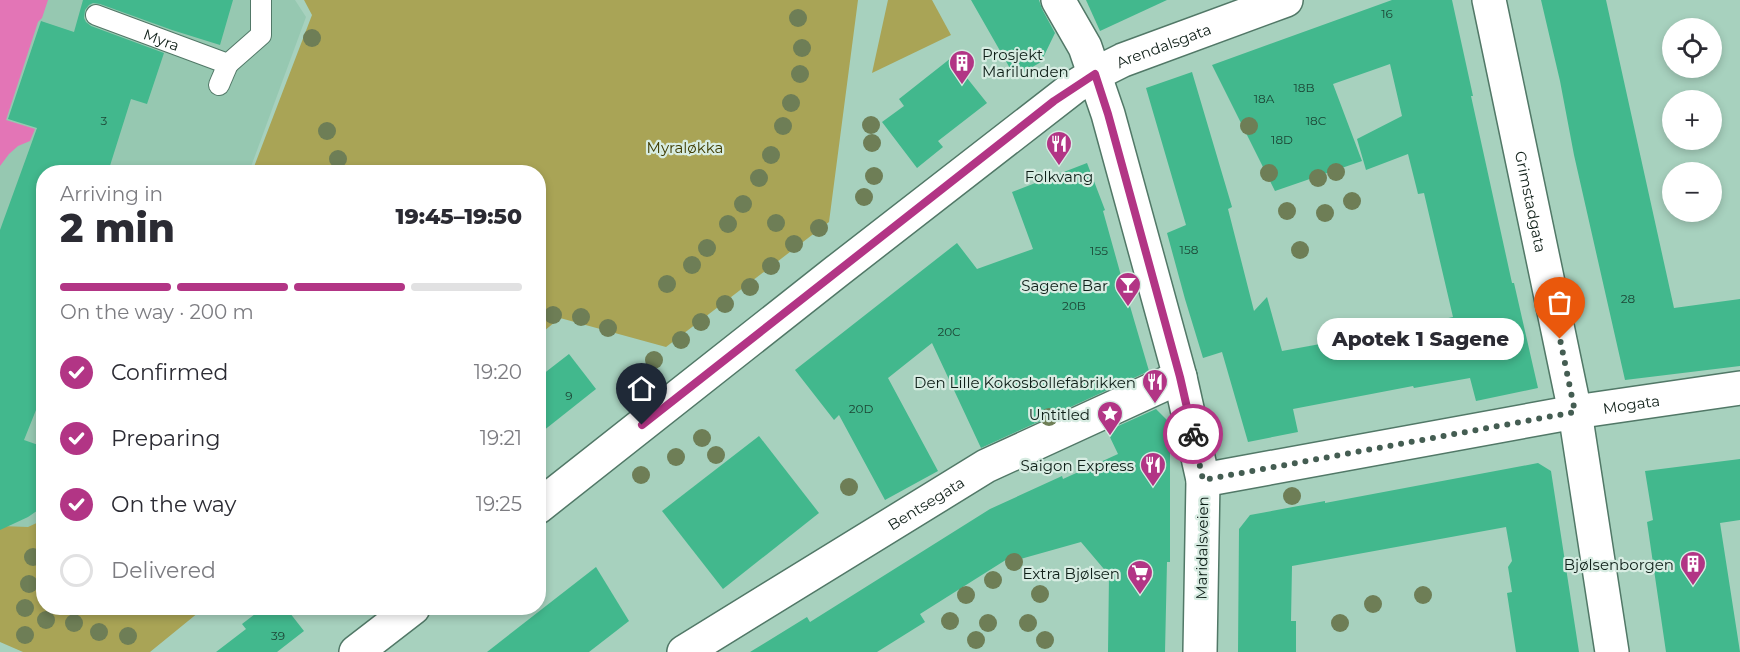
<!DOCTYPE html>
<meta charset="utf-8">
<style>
:root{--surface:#fff;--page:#f7f7f7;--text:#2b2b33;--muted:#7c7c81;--line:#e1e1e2;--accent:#b23585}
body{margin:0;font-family:Montserrat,sans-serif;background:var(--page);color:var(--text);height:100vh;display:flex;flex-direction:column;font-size:22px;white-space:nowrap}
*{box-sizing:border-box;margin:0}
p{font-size:20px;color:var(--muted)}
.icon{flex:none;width:33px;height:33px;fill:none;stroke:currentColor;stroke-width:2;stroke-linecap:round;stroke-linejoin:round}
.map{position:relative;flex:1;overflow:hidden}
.details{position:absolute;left:36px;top:165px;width:510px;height:450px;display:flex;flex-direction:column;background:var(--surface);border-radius:24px;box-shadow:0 3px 9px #0003}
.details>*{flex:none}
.fabs{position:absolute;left:1662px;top:18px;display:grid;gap:12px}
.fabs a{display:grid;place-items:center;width:60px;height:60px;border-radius:50%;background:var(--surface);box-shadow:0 3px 9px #0003;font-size:30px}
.pin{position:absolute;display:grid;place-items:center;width:51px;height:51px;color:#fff;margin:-62px -26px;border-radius:50% 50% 50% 0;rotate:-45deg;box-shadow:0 0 6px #0007}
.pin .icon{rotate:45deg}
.courier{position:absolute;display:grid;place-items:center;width:60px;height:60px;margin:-30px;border:4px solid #b23585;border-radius:50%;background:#fff;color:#222;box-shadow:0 2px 8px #0007}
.bubble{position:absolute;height:42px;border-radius:21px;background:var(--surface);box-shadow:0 3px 9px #0003;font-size:20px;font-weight:800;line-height:42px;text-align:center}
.headline em{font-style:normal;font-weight:800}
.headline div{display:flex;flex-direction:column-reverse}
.headline{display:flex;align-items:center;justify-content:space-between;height:102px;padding:0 24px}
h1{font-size:39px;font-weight:800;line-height:45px}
.bar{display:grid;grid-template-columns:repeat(4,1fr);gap:9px 6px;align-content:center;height:72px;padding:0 24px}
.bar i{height:8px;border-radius:4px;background:var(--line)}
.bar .selected{background:var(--accent)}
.bar p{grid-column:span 4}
ol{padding:0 24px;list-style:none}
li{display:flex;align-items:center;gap:18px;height:66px}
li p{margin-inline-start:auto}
li .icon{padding:6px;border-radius:50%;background:var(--accent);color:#fff;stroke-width:4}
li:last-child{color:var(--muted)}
li i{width:33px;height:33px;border:3px solid var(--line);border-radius:50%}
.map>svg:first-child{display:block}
</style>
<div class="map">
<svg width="1740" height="652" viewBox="0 0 1740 652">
<rect width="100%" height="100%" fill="#a7d1be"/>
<polygon fill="#96c8b1" points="0,0 295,0 306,17 249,172 44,172 43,550 0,545"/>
<g fill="#a9a456">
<polygon points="304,0 858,0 829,222 666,347 560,318 539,335 538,172 252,172 312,15"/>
<polygon points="888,0 932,0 951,35 872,73"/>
<polygon points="43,520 44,608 204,608 150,652 23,652 0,642 0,526 28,527"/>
</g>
<polygon fill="#e375b6" points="0,0 48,0 42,18 38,22 6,120 35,129 30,141 18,146 9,154 0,166"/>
<g fill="#42b88d">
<polygon points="83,0 233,0 220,45 172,30 100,4 93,3 89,5 85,10 84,18 86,22 91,26 164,53 147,104 131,99 108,172 44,172 44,390 24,440 44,447 44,506 28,517 0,530 0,230 37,128 8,119 41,21 74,32"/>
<polygon points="971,0 1039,0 1042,9 1055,33 1041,62 1015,77"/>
<polygon points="1086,0 1167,0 1100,31"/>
<polygon points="1392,0 1452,0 1473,96 1471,96 1512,283 1514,283 1538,388 1476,401 1470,378 1414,388 1413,386 1293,409 1298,432 1248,442 1222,352 1203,358 1185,299 1167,233 1186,225 1146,88 1192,72 1232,207 1228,209 1254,311 1267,297 1282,351 1402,329 1401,328 1453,317 1424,193 1418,194 1408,154 1366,170 1357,139 1402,116 1390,64 1333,84 1362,161 1275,191 1212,65"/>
<polygon points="1541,0 1606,0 1674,308 1740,299 1740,366 1625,380 1574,155 1560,81"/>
<polygon points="951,58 987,103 938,141 943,147 917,168 882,122 904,106 899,99"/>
<polygon points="1087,163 1105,210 1103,211 1120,272 1149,371 981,448 932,343 888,378 938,471 885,500 839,415 834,420 795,370 957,243 977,269 1033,249 1012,192"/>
<polygon points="569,354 596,389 538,435 538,378"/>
<polygon points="1156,409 1170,423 1170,562 1167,562 1165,652 1108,652 1109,575 1081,542 1013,561 1012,556 920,614 925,622 877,652 750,652 807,617 810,622 990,509 1062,476 1063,479 1118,454 1107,431"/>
<polygon points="759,436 819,513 723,589 662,511"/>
<polygon points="1740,459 1740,520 1720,523 1740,652 1666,652 1647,522 1653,520 1645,471"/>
<polygon points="1538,463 1551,471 1579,652 1516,652 1507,593 1512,592 1508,567 1512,561 1506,527 1292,566 1291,621 1296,621 1296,652 1238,652 1239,529 1250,515 1325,501 1325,503"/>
<polygon points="596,567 629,621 589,652 487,652"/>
<polygon points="263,608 286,608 304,631 277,652 216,652 246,629 242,624"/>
</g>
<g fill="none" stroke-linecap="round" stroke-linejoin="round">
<defs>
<g id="lane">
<path id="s1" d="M96,15L228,64L261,35V0"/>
<polyline points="219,85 228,64"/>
</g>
<g id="street">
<polyline points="1058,0 1085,47 1108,114 1180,377 1203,480 1200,652"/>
<path id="s2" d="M1489,0L1575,412L1612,652"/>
<path id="s3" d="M1203,480L1575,412L1740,388"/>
<path id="s4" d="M684,652L986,466L1180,377"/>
</g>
<g id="secondary">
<path id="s5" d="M538,507L837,271L1074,87L1095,74L1123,60L1286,0"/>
<polyline points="356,652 413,608"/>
</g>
</defs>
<use href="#lane" stroke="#517867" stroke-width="22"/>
<use href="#street" stroke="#517867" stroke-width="36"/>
<use href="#secondary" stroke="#517867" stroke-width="36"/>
<use href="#lane" stroke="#fff" stroke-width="20"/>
<use href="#street" stroke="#fff" stroke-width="33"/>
<use href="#secondary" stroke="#fff" stroke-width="33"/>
</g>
<g fill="#6e7e56">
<circle cx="798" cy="18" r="9"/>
<circle cx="312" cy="38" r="9"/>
<circle cx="802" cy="48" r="9"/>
<circle cx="800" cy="74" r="9"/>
<circle cx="791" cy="103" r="9"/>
<circle cx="871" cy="125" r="9"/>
<circle cx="783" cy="126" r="9"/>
<circle cx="1249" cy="126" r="9"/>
<circle cx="327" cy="131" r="9"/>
<circle cx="872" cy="143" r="9"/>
<circle cx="771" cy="155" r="9"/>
<circle cx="338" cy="159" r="9"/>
<circle cx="1336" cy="172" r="9"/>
<circle cx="1269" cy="173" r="9"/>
<circle cx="874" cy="176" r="9"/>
<circle cx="759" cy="178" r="9"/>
<circle cx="1318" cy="178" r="9"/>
<circle cx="864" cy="197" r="9"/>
<circle cx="1352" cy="201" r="9"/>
<circle cx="743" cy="204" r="9"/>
<circle cx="1287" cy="211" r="9"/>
<circle cx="1325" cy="213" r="9"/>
<circle cx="776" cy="223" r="9"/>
<circle cx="728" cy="224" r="9"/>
<circle cx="819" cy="228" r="9"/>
<circle cx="794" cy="244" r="9"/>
<circle cx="707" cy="248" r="9"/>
<circle cx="1300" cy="250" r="9"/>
<circle cx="692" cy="265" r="9"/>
<circle cx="771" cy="266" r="9"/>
<circle cx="667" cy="284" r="9"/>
<circle cx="750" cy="287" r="9"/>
<circle cx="725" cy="304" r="9"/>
<circle cx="553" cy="315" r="9"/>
<circle cx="581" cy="317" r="9"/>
<circle cx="701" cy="322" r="9"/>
<circle cx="608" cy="328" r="9"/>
<circle cx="681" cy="340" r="9"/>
<circle cx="654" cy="360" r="9"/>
<circle cx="1049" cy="417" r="9"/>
<circle cx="702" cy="438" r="9"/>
<circle cx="716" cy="455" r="9"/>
<circle cx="676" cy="457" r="9"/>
<circle cx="641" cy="475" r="9"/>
<circle cx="849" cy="487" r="9"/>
<circle cx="1292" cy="496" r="9"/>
<circle cx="33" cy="557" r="9"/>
<circle cx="1014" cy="562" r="9"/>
<circle cx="993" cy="580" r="9"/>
<circle cx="29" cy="584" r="9"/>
<circle cx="1040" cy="594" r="9"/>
<circle cx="966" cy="595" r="9"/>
<circle cx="1423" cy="595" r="9"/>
<circle cx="1373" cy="604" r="9"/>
<circle cx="25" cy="608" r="9"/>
<circle cx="46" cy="620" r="9"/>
<circle cx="950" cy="621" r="9"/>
<circle cx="74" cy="623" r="9"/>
<circle cx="988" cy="623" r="9"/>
<circle cx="1028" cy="623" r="9"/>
<circle cx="1340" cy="623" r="9"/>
<circle cx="99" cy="632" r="9"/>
<circle cx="25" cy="635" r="9"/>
<circle cx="128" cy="636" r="9"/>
<circle cx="976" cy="640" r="9"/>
<circle cx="1045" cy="640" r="9"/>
</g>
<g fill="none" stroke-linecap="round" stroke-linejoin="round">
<polyline stroke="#445d52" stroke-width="6" stroke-dasharray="0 10.8" points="1193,434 1203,480 1575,412 1560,339"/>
<polyline stroke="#b23585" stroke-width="8" points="642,425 1054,101 1095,74 1108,114 1180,377 1193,434"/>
</g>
<defs>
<symbol id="building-pin" viewBox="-11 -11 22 30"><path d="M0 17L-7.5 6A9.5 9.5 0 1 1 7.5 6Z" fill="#b23585" stroke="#d7ece2"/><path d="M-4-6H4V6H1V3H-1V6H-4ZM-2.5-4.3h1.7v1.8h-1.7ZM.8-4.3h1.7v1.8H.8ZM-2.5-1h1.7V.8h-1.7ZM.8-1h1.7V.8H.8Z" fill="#fff"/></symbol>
<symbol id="restaurant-pin" viewBox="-11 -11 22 30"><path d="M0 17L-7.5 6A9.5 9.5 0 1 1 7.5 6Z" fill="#b23585" stroke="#d7ece2"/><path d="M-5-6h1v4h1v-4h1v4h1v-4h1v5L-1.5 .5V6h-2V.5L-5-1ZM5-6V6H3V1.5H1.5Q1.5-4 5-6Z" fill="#fff"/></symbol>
<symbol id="bar-pin" viewBox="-11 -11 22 30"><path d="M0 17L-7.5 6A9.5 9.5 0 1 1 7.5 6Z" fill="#b23585" stroke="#d7ece2"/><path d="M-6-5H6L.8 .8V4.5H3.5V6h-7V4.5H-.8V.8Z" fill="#fff"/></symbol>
<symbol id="sight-pin" viewBox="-11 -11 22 30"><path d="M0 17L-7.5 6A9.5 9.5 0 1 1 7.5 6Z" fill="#b23585" stroke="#d7ece2"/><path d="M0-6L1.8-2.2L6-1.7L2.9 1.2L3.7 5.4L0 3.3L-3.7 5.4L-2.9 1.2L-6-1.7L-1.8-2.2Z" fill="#fff"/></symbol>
<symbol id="supermarket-pin" viewBox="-11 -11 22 30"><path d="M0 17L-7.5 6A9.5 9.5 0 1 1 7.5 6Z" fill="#b23585" stroke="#d7ece2"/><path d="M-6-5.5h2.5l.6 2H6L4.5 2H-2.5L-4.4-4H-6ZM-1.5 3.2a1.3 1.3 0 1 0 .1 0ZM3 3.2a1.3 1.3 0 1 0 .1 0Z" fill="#fff"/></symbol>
</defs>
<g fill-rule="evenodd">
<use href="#building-pin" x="947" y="48" width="30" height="40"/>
<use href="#restaurant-pin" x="1044" y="129" width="30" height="40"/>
<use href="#bar-pin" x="1113" y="270" width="30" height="40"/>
<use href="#restaurant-pin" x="1140" y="367" width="30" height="40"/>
<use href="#sight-pin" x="1095" y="399" width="30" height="40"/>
<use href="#restaurant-pin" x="1138" y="450" width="30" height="40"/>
<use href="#building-pin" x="1678" y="549" width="30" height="40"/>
<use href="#supermarket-pin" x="1125" y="558" width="30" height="40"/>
</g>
<g text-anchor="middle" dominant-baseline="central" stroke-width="4.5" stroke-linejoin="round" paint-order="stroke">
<g font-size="12" fill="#1c4535">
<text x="1387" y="13">16</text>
<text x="1304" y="87">18B</text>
<text x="1264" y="98">18A</text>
<text x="104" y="120">3</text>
<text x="1316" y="120">18C</text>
<text x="1282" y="139">18D</text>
<text x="1189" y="249">158</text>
<text x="1099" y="250">155</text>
<text x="1628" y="298">28</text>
<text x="1074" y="305">20B</text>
<text x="949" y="331">20C</text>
<text x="569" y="395">9</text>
<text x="861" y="408">20D</text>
<text x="278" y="635">39</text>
</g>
<g font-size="15" fill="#0f1f18" stroke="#d7ece2">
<text stroke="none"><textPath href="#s1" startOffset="70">Myra</textPath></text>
<text stroke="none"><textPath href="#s5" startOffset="780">Arendalsgata</textPath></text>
<text stroke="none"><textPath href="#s2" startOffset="206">Grimstadgata</textPath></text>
<text stroke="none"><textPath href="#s3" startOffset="435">Mogata</textPath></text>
<text stroke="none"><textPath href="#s4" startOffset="284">Bentsegata</textPath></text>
<text transform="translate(1202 548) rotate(-89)">Maridalsveien</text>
</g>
<g font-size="15" fill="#0f1f18" stroke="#d7ece2" text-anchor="end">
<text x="982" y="54" text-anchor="start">Prosjekt<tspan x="982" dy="17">Marilunden</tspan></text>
<text x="1059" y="176" text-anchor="middle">Folkvang</text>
<text x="1108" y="285">Sagene Bar</text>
<text x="1136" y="382">Den Lille Kokosbollefabrikken</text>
<text x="1090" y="414">Untitled</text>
<text x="1134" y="465">Saigon Express</text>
<text x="1674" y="564">Bjølsenborgen</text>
<text x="1120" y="573">Extra Bjølsen</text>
</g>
<g font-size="15" fill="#3f3b00" stroke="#d7ece2">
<text x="685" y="147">Myraløkka</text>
</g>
</g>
</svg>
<div class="fabs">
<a><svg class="icon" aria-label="locate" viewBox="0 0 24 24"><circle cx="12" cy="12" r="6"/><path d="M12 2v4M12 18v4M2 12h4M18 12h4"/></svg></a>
<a>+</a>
<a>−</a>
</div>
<div class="pin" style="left:1560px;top:339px;background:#ea580c"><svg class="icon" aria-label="bag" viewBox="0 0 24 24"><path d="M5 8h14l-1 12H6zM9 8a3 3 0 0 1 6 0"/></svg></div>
<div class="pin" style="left:642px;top:425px;background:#1f2937"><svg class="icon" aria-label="home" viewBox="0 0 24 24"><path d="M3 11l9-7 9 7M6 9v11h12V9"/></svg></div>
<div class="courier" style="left:1193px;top:434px"><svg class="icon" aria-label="bike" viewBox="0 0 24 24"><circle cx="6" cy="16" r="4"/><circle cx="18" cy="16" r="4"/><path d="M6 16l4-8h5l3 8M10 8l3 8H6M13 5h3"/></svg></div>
<div class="bubble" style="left:1317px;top:318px;width:207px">Apotek 1 Sagene</div>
<section class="details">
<div class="headline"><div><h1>2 min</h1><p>Arriving in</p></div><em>19:45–19:50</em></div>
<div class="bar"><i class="selected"></i><i class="selected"></i><i class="selected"></i><i></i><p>On the way · 200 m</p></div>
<ol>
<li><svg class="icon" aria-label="check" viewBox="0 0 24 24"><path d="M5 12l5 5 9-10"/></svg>Confirmed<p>19:20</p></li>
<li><svg class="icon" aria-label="check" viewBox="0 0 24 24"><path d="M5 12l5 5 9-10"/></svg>Preparing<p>19:21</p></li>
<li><svg class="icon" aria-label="check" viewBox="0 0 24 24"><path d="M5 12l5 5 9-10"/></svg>On the way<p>19:25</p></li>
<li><i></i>Delivered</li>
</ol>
</section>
</div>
